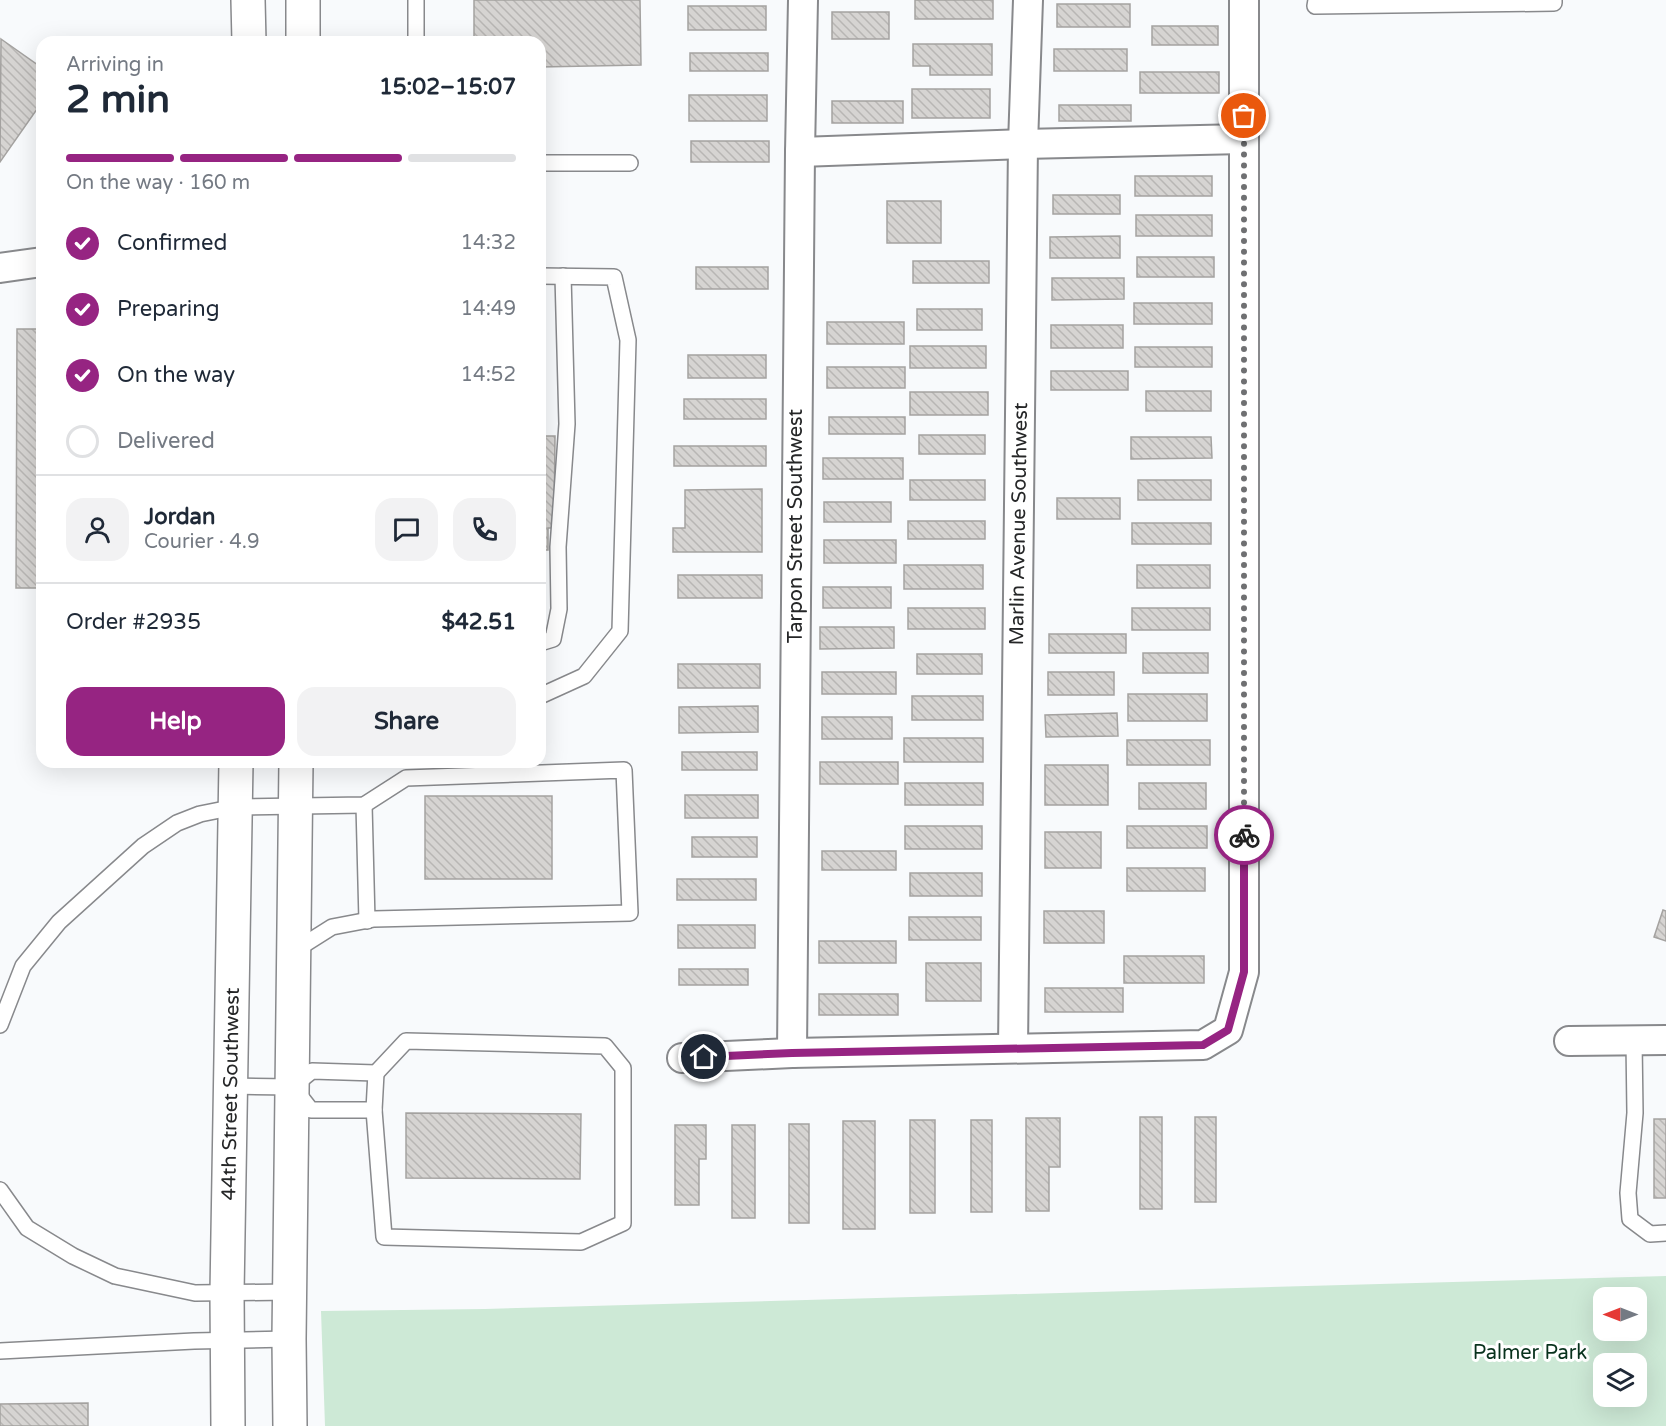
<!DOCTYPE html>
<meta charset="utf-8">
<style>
:root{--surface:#fff;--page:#f2f2f3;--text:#1f2937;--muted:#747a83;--line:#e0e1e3;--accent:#962482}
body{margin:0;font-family:"Varela Round",sans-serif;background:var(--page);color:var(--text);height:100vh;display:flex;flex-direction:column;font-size:22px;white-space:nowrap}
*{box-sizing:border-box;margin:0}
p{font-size:20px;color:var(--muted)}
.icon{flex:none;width:33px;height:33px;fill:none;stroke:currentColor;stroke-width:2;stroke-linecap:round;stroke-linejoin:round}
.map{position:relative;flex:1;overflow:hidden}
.sheet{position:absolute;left:36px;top:36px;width:510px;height:732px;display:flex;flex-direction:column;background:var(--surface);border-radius:18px;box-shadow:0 6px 24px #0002}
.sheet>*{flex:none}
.needle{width:39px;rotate:270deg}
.controls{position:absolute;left:1593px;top:1287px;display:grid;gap:12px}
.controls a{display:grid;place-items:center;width:54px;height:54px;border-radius:12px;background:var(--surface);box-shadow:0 6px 24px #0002;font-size:30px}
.pin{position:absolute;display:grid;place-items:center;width:51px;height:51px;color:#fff;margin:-26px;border:3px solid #fff;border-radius:50%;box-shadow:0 2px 6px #0007}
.courier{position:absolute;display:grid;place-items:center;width:60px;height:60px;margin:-30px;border:4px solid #962482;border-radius:50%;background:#fff;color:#222;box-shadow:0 2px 8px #0007}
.overview em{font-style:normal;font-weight:700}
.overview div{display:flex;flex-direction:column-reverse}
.overview{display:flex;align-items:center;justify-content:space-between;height:102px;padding:0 30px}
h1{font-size:39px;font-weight:700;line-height:45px}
.bar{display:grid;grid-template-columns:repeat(4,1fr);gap:9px 6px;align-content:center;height:72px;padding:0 30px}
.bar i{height:8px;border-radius:4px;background:var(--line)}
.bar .active{background:var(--accent)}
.bar p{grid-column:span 4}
.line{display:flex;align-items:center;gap:15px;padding:0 30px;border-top:2px solid var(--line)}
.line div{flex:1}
.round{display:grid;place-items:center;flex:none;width:63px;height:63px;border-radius:18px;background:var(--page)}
ol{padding:0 30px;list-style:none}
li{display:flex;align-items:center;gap:18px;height:66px}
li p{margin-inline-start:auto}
li .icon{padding:6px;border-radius:50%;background:var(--accent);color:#fff;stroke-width:4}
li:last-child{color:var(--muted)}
li i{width:33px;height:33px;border:3px solid var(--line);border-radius:50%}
.button{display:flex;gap:12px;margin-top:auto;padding:12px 30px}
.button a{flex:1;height:69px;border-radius:18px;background:var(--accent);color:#fff;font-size:24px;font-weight:700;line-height:69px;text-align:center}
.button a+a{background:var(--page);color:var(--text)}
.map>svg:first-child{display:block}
</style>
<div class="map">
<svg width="1666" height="1426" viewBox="0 0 1666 1426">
<defs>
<pattern id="building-back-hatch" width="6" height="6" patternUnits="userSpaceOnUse" patternTransform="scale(1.5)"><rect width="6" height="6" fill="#d6d4d2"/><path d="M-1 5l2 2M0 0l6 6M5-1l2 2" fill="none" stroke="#b8b6b4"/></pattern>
</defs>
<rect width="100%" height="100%" fill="#f8fafc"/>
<path fill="#cde9d6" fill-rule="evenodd" d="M1666,1276V1426H325L321,1311L485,1309ZM1604,1298H1636V1330H1604ZM1604,1364H1636V1396H1604Z"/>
<g fill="url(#building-back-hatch)" stroke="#a4a2a0" stroke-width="1.5">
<polygon points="474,0 640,0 641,65 540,67 540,42 474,42"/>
<rect x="915" y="0" width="78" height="19"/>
<rect x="1057" y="4" width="73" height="23"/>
<rect x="688" y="6" width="78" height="24"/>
<rect x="832" y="12" width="57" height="27"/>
<rect x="1152" y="26" width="66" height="19"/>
<polygon points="1,39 42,68 42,102 0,162"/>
<polygon points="913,44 992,44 992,75 930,75 930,66 913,66"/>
<rect x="1054" y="49" width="73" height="22"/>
<rect x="690" y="53" width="78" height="18"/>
<rect x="1140" y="72" width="79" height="21"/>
<rect x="912" y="89" width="78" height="29"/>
<rect x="689" y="95" width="78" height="26"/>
<rect x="832" y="101" width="71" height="22"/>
<rect x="1059" y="105" width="72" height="16"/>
<rect x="691" y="141" width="78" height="21"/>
<rect x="1135" y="176" width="77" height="20"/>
<rect x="1053" y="195" width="67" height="19"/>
<rect x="887" y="201" width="54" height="42"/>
<rect x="1136" y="215" width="76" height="21"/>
<polygon points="1120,236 1120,258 1050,258 1050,237"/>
<rect x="1137" y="257" width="77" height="20"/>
<rect x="913" y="261" width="76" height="22"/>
<rect x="696" y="267" width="72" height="22"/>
<polygon points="1052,278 1124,278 1124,299 1052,300"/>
<rect x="1134" y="303" width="78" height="21"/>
<rect x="917" y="309" width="65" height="21"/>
<rect x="827" y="322" width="77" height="22"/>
<rect x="1051" y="325" width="72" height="23"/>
<polygon points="17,329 42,329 42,588 16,588"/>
<rect x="910" y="346" width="76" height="22"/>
<rect x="1135" y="347" width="77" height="20"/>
<rect x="688" y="355" width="78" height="23"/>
<rect x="827" y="367" width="78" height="21"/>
<rect x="1051" y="371" width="77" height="19"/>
<polygon points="540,391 544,391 544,436 555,436 554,528 548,528 548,550 544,550 544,563 540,563"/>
<rect x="1146" y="391" width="65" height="20"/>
<rect x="910" y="392" width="78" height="23"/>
<rect x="684" y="399" width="82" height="20"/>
<rect x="829" y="417" width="76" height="17"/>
<rect x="919" y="435" width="66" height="19"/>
<polygon points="1131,437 1211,437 1212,458 1131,459"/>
<rect x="674" y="446" width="92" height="20"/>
<rect x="823" y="458" width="80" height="21"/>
<rect x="910" y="480" width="75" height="20"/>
<rect x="1138" y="480" width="73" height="20"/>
<polygon points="762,489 762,552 673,552 673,528 685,528 685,490"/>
<rect x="1057" y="498" width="63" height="21"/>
<rect x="824" y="502" width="67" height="20"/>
<rect x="908" y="521" width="77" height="18"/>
<rect x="1132" y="523" width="79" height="21"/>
<rect x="824" y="540" width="72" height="23"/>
<rect x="904" y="565" width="79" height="24"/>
<rect x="1137" y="565" width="73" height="23"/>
<rect x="678" y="575" width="84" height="23"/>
<rect x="823" y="587" width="68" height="21"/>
<rect x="908" y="608" width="77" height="21"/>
<rect x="1132" y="608" width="78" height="22"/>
<polygon points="820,627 894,627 894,648 820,649"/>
<rect x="1049" y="634" width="77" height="19"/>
<rect x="1143" y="653" width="65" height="20"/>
<rect x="917" y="654" width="65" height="20"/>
<rect x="678" y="664" width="82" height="24"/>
<rect x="822" y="672" width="74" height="22"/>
<rect x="1048" y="672" width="66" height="23"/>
<rect x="1128" y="694" width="79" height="27"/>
<rect x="912" y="696" width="71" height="24"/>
<polygon points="758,706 758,732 679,733 679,707"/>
<polygon points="1117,713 1118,736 1046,737 1045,715"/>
<rect x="822" y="717" width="70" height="22"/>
<rect x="904" y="738" width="79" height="24"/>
<rect x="1127" y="740" width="83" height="25"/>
<rect x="682" y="752" width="75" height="18"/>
<rect x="820" y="762" width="78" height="22"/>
<rect x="1045" y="765" width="63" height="40"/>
<rect x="905" y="783" width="78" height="22"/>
<rect x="1139" y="783" width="67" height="26"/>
<rect x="685" y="795" width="73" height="23"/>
<rect x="425" y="796" width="127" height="83"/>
<rect x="905" y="826" width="77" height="23"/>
<rect x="1127" y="826" width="80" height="22"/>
<rect x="1045" y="832" width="56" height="36"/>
<rect x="692" y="837" width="65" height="20"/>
<rect x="822" y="851" width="74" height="19"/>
<rect x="1127" y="868" width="78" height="23"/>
<rect x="910" y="873" width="72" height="23"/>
<rect x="677" y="879" width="79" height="21"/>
<polygon points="1663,910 1666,911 1666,941 1654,937"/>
<rect x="1044" y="911" width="60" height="32"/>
<rect x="909" y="917" width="72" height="23"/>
<rect x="678" y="925" width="77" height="23"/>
<rect x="819" y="941" width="77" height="22"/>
<rect x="1124" y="956" width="80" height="27"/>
<rect x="926" y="963" width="55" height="38"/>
<rect x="679" y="969" width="69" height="16"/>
<rect x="1045" y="988" width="78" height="24"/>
<rect x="819" y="994" width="79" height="21"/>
<polygon points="406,1113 581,1114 580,1179 406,1178"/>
<rect x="1140" y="1117" width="22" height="92"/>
<rect x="1195" y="1117" width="21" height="85"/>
<polygon points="1026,1118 1060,1118 1060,1167 1049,1167 1049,1211 1026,1211"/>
<rect x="1654" y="1119" width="12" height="79"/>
<rect x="910" y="1120" width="25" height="93"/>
<rect x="971" y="1120" width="21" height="92"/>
<rect x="843" y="1121" width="32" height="108"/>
<rect x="789" y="1124" width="20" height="99"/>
<polygon points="675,1125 706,1125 706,1159 699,1159 699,1205 675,1205"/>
<rect x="732" y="1125" width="23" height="93"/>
<polygon points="88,1403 88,1426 0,1426 0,1404"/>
</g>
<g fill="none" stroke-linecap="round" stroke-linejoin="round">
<defs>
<g id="lane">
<polyline points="416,0 416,42"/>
<polyline points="1316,0 1315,6 1554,3 1554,0"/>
<polyline points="540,163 630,163"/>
<polyline points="540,276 614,277 628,340 620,631 584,676 540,696"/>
<polyline points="540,643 553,639 559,609 558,547 567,424 563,276"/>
<polyline points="364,805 367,921"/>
<polyline points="0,1025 23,966 59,922 143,846 177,823 200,814 235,807 364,805 406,778 624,770 630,913 374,919 332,927 294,951"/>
<polyline points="1634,1041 1635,1113 1628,1193 1630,1219 1650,1234 1666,1233"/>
<polyline points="231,1086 292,1087 312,1071 376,1073 406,1041 605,1046 623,1068 623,1223 581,1242 384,1237 374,1110 311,1110 297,1092"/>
<polyline points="374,1110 376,1073"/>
<polyline points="0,1190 27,1228 73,1256 115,1276 195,1293 290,1292"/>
<polyline points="0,1351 194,1341 289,1339"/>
</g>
<g id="street">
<polyline points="800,152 1023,144 1244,139"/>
<polyline points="0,268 42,262"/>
<polyline points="1569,1041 1666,1040"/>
<polyline points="1013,1048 1023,144 1028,0"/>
<polyline points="792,1053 800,152 803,0"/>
<polyline points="682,1058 792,1053 1203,1045 1228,1030 1244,972 1244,0"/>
</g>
<g id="primary">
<polyline points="248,0 249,42"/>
<polyline points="303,42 303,0"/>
<polyline points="228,1426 227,1293 236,762"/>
<polyline points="290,1426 289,1339 296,762"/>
</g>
</defs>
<use href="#lane" stroke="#88898c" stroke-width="18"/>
<use href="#street" stroke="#88898c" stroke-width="32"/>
<use href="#primary" stroke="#88898c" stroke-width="36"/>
<use href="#lane" stroke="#fff" stroke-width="15"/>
<use href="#street" stroke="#fff" stroke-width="28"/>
<use href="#primary" stroke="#fff" stroke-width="33"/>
</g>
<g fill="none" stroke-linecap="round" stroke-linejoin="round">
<polyline stroke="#6f7072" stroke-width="6" stroke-dasharray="0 10.8" points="1244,835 1244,116"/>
<polyline stroke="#962482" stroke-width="8" points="704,1057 792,1053 1203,1045 1228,1030 1244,972 1244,835"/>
</g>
<g text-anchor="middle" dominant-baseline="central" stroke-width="6" stroke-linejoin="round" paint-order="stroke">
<g font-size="20" fill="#252627" stroke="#fff">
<text transform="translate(1019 524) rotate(-89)">Marlin Avenue Southwest</text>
<text transform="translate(796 526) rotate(-90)">Tarpon Street Southwest</text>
<text transform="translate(231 1094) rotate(-89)">44th Street Southwest</text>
</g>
<g font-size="20" fill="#08321d" stroke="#fff">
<text x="1530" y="1353">Palmer Park</text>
</g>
</g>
</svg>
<div class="controls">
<a><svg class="needle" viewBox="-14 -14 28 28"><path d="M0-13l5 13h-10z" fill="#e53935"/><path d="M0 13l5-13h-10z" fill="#747a83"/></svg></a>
<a><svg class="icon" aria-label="layers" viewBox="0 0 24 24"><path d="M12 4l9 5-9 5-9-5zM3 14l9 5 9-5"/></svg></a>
</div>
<div class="pin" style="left:1244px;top:116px;background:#ea580c"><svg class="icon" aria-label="bag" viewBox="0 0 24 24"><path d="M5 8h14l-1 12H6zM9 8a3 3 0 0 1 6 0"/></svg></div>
<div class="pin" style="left:704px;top:1057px;background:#1f2937"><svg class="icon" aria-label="home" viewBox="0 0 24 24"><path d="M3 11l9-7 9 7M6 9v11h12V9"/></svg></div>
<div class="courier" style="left:1244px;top:835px"><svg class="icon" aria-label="bike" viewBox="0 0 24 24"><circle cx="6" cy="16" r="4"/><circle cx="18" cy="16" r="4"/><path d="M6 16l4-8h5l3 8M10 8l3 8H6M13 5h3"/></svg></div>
<section class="sheet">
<div class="overview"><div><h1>2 min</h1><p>Arriving in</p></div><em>15:02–15:07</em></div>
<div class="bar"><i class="active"></i><i class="active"></i><i class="active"></i><i></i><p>On the way · 160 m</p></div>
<ol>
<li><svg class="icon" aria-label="check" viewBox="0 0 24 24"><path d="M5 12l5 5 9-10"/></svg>Confirmed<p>14:32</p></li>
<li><svg class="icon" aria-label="check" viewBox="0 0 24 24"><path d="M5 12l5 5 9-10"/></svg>Preparing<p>14:49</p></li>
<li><svg class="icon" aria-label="check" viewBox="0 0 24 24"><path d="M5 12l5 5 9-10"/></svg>On the way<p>14:52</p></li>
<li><i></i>Delivered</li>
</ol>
<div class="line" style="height:108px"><a class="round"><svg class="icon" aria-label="person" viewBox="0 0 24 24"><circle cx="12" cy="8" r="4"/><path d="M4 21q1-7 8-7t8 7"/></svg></a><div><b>Jordan</b><p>Courier · 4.9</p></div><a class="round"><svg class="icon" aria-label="chat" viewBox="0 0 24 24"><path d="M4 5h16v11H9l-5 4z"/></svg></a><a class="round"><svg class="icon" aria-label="phone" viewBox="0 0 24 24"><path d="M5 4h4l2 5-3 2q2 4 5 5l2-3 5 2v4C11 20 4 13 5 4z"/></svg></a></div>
<div class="line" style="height:78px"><div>Order #2935</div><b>$42.51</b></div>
<div class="button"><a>Help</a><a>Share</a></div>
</section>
</div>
